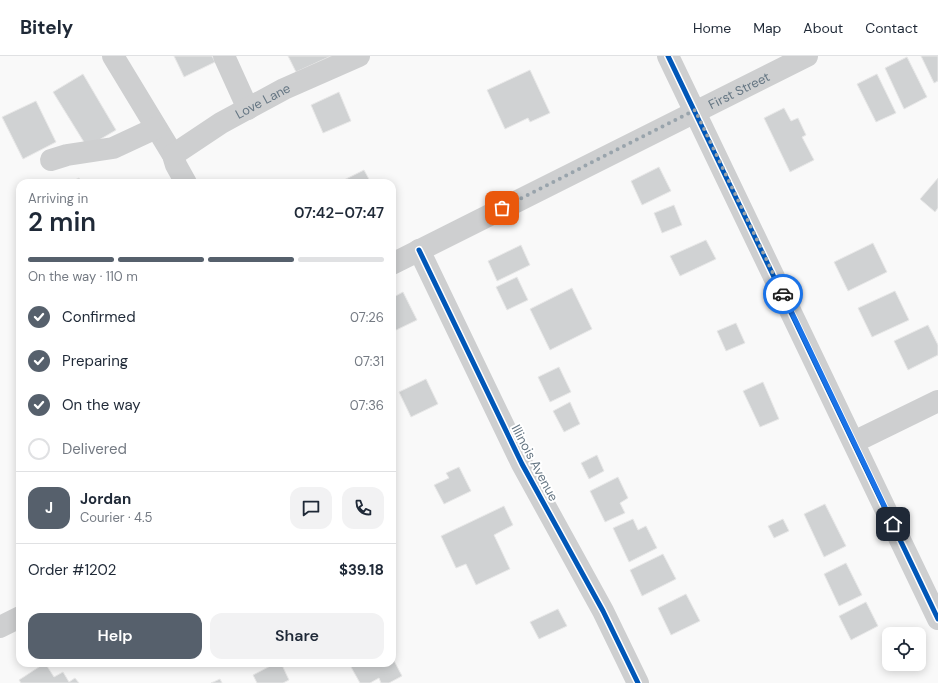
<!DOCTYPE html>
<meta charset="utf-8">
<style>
:root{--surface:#fff;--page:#f2f2f3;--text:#1f2937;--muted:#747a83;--line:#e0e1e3;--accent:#56606c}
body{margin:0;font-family:"DM Sans",sans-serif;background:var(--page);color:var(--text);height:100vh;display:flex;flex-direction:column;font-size:15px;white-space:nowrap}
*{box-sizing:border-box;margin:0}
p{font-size:13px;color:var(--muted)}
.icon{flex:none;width:22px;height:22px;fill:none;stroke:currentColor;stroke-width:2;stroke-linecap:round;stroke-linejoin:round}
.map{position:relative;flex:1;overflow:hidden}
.panel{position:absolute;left:16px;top:123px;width:380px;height:488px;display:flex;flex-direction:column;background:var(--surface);border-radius:12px;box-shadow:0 2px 10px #0003}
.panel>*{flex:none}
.controls{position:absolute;left:882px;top:571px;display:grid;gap:8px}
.controls a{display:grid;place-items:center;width:44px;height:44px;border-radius:8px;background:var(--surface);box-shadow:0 2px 10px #0003;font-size:20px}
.pin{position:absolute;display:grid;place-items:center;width:34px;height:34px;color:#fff;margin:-17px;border-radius:8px;box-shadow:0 2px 6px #0006}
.courier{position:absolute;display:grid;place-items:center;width:40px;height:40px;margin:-20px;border:3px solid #1a73e8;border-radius:50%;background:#fff;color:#222;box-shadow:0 1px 5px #0007}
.overview em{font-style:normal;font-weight:600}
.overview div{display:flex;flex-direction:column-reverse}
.overview{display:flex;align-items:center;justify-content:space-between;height:68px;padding:0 12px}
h1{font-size:26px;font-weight:600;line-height:30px}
.bar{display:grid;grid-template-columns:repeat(4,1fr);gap:6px 4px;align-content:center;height:48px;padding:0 12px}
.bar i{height:5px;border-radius:3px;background:var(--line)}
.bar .active{background:var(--accent)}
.bar p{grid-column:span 4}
.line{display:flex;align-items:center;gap:10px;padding:0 12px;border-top:1px solid var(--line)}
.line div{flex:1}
.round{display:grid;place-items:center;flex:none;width:42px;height:42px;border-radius:12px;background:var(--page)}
ol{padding:0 12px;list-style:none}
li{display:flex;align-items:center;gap:12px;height:44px}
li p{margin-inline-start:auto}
li .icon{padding:4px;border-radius:50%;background:var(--accent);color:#fff;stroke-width:4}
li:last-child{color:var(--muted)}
li i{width:22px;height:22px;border:2px solid var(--line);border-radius:50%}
.cta{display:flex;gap:8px;margin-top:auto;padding:8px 12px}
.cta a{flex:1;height:46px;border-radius:12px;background:var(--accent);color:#fff;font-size:16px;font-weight:600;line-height:46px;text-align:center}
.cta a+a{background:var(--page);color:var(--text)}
header{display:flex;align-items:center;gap:24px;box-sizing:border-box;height:56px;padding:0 20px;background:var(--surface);border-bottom:1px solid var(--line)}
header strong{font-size:19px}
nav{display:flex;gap:22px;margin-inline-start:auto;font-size:14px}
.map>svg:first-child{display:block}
</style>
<header>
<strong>Bitely</strong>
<nav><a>Home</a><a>Map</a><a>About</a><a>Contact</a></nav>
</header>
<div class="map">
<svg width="938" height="627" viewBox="0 0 938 627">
<rect width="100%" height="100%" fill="#f9f9f9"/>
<g fill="#d0d2d3" stroke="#e8e8e8">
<polygon points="174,0 212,0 215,6 184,21"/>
<polygon points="288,0 331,0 296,16"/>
<polygon points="921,0 938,0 938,25 934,27"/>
<polygon points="907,1 927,41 904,53 885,12"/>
<polygon points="530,14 550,57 530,66 528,62 505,73 487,34"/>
<polygon points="83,18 116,74 87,91 53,36"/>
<polygon points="877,18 896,57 876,66 857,28"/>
<polygon points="339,36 351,65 323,77 311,49"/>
<polygon points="36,45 56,86 23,103 2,61"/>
<polygon points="784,52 791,65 798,62 806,79 802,81 814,104 790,116 764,62"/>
<polygon points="659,111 671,135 642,149 631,125"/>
<polygon points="364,114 371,127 338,127"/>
<polygon points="79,122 81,127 69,127"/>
<polygon points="938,122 938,152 935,156 920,143"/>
<polygon points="674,149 682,169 662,177 654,157"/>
<polygon points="706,184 716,203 680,220 670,200"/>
<polygon points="873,187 887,216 848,235 834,206"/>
<polygon points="521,189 530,209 497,225 488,205"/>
<polygon points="517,221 528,244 507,254 496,231"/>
<polygon points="572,232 592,273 550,294 530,253"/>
<polygon points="895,235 909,264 872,281 858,252"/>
<polygon points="403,236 417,264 392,276 392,242"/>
<polygon points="736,267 745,287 726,295 717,275"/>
<polygon points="928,269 938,289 938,299 908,314 894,285"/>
<polygon points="559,311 571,336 550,346 538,321"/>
<polygon points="426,323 438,348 411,361 399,336"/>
<polygon points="763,326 779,363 760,371 743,335"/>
<polygon points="570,346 580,368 564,376 553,355"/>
<polygon points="597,399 604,415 589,423 581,407"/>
<polygon points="459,411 471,435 444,448 434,429 449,422 446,417"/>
<polygon points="618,421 628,442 620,447 625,457 605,466 590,435"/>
<polygon points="825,448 846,490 824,501 804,458"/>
<polygon points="504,450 513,469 494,479 510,513 476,529 466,508 456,512 441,480"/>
<polygon points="633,463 638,474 646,470 657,492 629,506 613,472"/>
<polygon points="783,463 789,475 774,482 768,470"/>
<polygon points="663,498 676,523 642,540 630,514"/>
<polygon points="846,507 862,539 839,550 824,518"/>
<polygon points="686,538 700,565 671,579 658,552"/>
<polygon points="866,546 878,570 851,584 839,560"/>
<polygon points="558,553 567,570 539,583 530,566"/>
<polygon points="392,601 402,620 389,627 381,627 379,622 370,627 360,627 351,611 360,607 392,607"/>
<polygon points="45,607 54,621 63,616 69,626 75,622 79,627 21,627 19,624"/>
<polygon points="276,607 281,607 289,624 283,627 257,627 253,619"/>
<polygon points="220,623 222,627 211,627"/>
</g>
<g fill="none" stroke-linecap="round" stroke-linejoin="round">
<g stroke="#cecfd0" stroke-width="22">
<polyline points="113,0 173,99 176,109 186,127"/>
<polyline points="224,0 248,53"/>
<polyline points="668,0 938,563"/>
<path id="s1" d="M173,99L221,67L284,33L359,0"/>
<polyline points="51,104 67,99 113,92 156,72"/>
<polyline points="419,194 522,408 603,555 638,627"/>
<path id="s2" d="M392,208L807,0"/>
<polyline points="854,386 938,345"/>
<polyline points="0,571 20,561"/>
</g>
<defs>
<g id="cycleway">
<polyline points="668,0 938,563"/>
<polyline points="419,194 522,408 603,555 638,627"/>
</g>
</defs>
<use href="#cycleway" stroke="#fff" stroke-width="8"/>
<use href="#cycleway" stroke="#0057b8" stroke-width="5"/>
</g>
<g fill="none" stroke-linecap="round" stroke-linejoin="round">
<polyline stroke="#99a4ac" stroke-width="4" stroke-dasharray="0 7.2" points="502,152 695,54 783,238"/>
<polyline stroke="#1a73e8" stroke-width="5" points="783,238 893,468"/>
</g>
<g text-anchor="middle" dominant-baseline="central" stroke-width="4" stroke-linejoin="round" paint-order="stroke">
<g font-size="13" fill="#657683" stroke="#fff">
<text stroke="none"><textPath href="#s2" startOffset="388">First Street</textPath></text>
<text stroke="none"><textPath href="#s1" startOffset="105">Love Lane</textPath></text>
<text transform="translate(535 407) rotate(62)">Illinois Avenue</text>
</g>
</g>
</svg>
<div class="controls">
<a><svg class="icon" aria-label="locate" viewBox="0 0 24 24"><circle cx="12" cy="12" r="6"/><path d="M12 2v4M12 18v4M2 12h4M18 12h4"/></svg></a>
</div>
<div class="pin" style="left:502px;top:152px;background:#ea580c"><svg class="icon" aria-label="bag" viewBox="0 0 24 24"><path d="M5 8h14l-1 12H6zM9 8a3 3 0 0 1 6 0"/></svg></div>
<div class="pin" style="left:893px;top:468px;background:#1f2937"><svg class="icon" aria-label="home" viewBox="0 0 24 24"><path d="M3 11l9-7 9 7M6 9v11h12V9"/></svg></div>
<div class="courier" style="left:783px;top:238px"><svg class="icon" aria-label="car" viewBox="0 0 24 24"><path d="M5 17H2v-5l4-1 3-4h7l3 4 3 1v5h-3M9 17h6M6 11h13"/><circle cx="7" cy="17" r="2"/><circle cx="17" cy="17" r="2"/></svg></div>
<section class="panel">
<div class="overview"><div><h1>2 min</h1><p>Arriving in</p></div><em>07:42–07:47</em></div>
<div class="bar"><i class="active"></i><i class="active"></i><i class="active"></i><i></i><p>On the way · 110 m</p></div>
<ol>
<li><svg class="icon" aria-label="check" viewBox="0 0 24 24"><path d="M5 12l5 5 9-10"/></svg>Confirmed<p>07:26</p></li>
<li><svg class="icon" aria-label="check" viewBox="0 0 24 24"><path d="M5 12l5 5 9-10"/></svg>Preparing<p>07:31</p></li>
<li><svg class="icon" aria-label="check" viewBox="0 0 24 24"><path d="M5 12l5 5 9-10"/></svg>On the way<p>07:36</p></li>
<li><i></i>Delivered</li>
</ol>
<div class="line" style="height:72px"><b class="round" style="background:var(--accent);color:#fff">J</b><div><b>Jordan</b><p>Courier · 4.5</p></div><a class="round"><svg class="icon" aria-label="chat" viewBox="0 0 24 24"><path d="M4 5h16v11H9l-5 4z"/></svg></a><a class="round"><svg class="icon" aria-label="phone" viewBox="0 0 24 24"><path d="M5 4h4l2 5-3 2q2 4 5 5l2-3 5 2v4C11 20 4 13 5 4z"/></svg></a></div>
<div class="line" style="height:52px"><div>Order #1202</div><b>$39.18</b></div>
<div class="cta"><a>Help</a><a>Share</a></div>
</section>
</div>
